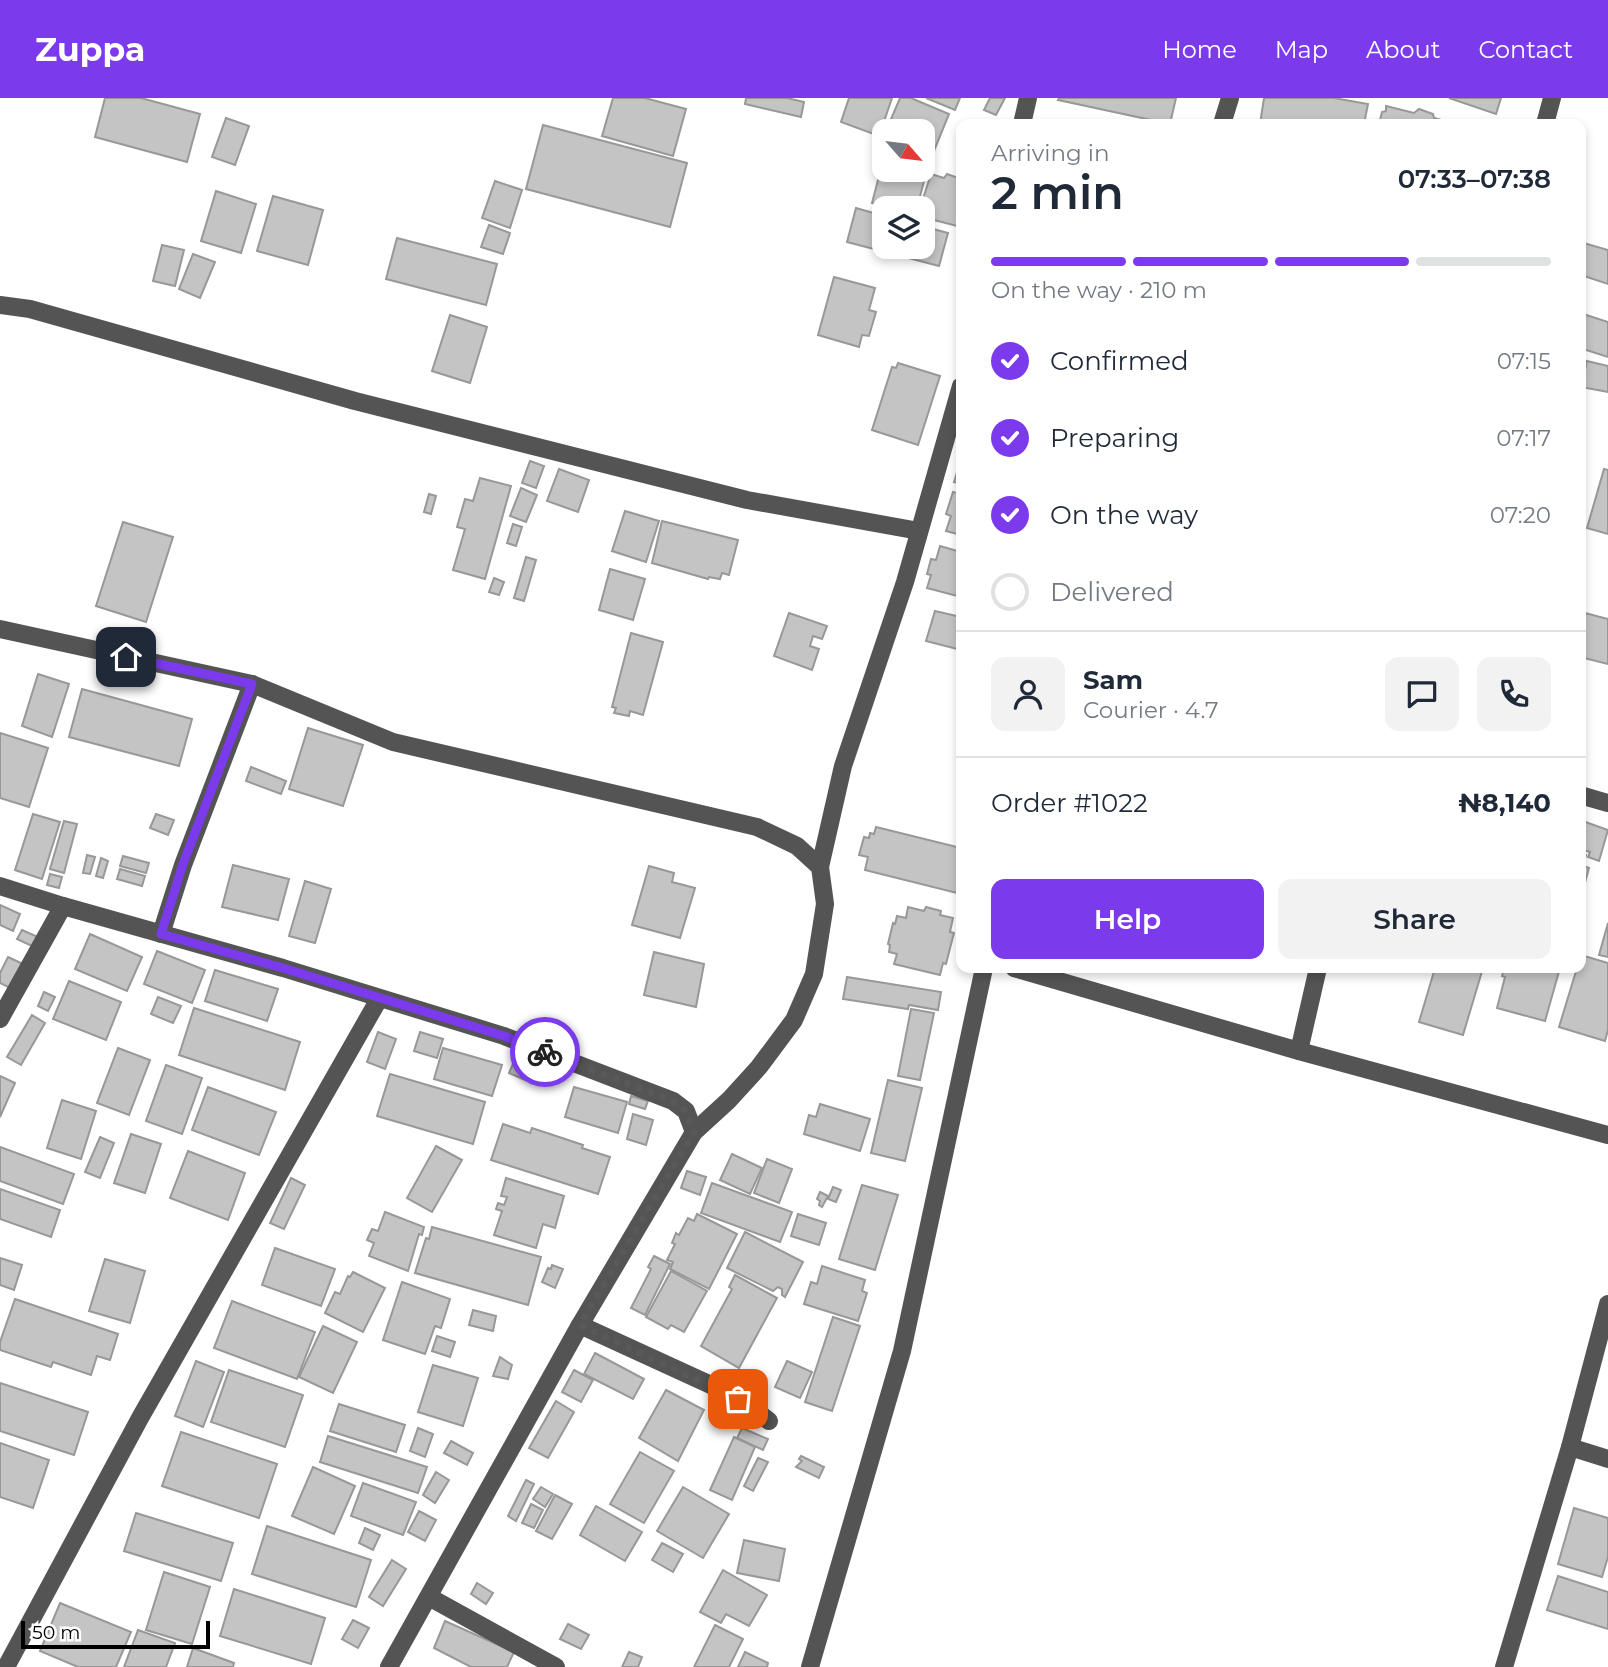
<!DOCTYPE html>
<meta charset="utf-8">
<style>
:root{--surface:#fff;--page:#f2f2f3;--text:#1f2937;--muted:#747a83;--line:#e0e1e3;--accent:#7c3aed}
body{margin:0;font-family:Montserrat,sans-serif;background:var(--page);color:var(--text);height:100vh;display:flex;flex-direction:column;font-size:26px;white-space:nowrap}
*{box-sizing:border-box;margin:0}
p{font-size:23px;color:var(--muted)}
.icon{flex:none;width:38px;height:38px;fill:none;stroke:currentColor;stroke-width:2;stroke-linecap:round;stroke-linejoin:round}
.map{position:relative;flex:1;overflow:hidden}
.sheet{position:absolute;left:956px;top:21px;width:630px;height:854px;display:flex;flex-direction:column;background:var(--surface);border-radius:14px;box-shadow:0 4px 10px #0003}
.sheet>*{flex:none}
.needle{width:46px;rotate:118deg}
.controls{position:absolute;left:872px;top:21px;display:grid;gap:14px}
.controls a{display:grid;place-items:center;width:63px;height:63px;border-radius:14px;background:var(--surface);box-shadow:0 4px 10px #0003;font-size:35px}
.scale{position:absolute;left:21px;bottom:18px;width:189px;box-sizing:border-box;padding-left:7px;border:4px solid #000;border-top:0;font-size:19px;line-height:24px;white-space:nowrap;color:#000;-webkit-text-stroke:5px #fff;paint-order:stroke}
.pin{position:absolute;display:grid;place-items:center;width:60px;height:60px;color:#fff;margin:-30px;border-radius:14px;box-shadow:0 4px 10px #0006}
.courier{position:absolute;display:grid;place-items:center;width:70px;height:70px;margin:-35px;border:5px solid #7c3aed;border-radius:50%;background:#fff;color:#222;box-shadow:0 2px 9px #0007}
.head em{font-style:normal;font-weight:600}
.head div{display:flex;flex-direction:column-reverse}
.head{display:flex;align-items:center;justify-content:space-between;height:119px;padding:0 35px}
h1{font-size:46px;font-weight:600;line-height:52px}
.bar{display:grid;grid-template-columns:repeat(4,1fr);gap:10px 7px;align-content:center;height:84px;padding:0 35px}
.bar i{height:9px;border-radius:5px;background:var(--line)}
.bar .on{background:var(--accent)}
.bar p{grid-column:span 4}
.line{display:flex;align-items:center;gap:18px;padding:0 35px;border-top:2px solid var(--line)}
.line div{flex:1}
.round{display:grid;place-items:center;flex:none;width:74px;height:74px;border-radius:14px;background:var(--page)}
ol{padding:0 35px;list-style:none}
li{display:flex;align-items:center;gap:21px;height:77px}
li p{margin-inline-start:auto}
li .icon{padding:7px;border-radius:50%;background:var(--accent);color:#fff;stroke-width:4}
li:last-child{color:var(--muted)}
li i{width:38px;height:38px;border:4px solid var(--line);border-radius:50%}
.action{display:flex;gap:14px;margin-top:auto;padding:14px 35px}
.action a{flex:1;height:80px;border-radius:14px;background:var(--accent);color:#fff;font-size:28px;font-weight:600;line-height:80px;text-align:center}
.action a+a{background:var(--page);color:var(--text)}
header{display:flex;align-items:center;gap:42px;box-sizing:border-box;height:98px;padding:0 35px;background:var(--accent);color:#fff}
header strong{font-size:33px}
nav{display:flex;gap:38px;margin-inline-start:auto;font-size:24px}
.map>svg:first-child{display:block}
</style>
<header>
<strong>Zuppa</strong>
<nav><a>Home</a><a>Map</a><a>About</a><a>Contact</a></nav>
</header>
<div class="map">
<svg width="1608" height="1569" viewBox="0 0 1608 1569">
<rect width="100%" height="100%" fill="#fff"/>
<g fill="#c4c4c4" stroke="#989898" stroke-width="2">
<polygon points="105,0 141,0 200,16 187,64 95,39"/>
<polygon points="613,0 645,0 686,11 673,58 602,38"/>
<polygon points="746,0 787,0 804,4 801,19 745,6"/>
<polygon points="849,0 892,0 879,38 841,24"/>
<polygon points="900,0 911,0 949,16 934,53 922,48 922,33 886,33"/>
<polygon points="926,0 960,0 955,12"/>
<polygon points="990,0 1005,0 996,17 984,12"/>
<polygon points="1059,0 1176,0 1170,26 1058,2"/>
<polygon points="1264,0 1334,0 1368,6 1364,26 1260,26"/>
<polygon points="1449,0 1501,0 1496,16"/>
<polygon points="1386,8 1414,15 1419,11 1433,16 1434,20 1449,24 1449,26 1379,26 1382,14 1386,13"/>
<polygon points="226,20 249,28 235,67 212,59"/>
<polygon points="543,27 687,65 670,129 526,91"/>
<polygon points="922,58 930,60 917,110 894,110 872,105 884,59 884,72 922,72"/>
<polygon points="931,76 944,80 947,76 961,81 961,129 922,119 922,110 920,110"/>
<polygon points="495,83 522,92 510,130 482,120"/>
<polygon points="216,93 256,106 241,155 201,143"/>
<polygon points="273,98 323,112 308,167 257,153"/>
<polygon points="856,110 884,118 884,149 922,149 922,128 948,135 939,168 847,144"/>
<polygon points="489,127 510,135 503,156 481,149"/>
<polygon points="397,140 497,166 486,207 386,181"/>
<polygon points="1580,144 1608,152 1608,186 1581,177"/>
<polygon points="162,147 184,152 175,188 153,183"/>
<polygon points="193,156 215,164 200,200 179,191"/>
<polygon points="834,179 875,190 869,212 876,214 869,238 862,237 859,249 818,237"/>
<polygon points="1580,215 1608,224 1608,259 1580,250"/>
<polygon points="450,217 487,229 470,285 432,273"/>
<polygon points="1587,263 1608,268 1608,294 1581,289"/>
<polygon points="898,265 940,278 918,347 872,332 892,269 896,270"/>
<polygon points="961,361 961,386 954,384"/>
<polygon points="530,363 544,368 536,390 522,385"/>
<polygon points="559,371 589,382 578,414 547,403"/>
<polygon points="1604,371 1608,372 1608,436 1587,430"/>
<polygon points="480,380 511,388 485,481 453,472 465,431 457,429 465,401 473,403"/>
<polygon points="521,390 537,397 526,424 510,418"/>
<polygon points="953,394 961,396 961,437 946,433 951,418 946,416"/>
<polygon points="429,396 436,398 431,416 424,414"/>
<polygon points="625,413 659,423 646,464 612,453"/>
<polygon points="662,423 738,442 729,477 722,475 720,481 709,479 708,481 652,465"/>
<polygon points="123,424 173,439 146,524 96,508"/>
<polygon points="513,426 522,429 516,448 507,445"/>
<polygon points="940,448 961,454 961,499 927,490 931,477 927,476 931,461 936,462"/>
<polygon points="526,459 536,462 524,503 514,500"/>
<polygon points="610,471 645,481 633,522 599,512"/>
<polygon points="494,480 504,484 499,497 489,494"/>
<polygon points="935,513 961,519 961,552 926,543"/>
<polygon points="789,515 827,528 822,541 813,538 810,548 819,551 812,572 774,558"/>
<polygon points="1585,515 1608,521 1608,566 1580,559 1580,531"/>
<polygon points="631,535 663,544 643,617 630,613 629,618 614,615 616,610 612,609"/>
<polygon points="38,576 69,586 52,639 22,628"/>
<polygon points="82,591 192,621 179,668 69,639"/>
<polygon points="308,630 363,647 343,708 289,691"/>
<polygon points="0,635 48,650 29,709 0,700"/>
<polygon points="251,669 286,683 281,696 246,683"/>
<polygon points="33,716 60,724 42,781 15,772"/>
<polygon points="156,716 174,722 168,737 150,730"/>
<polygon points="1580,722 1608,732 1599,763 1588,759 1590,754 1580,751"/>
<polygon points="64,723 77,726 64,775 50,771"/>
<polygon points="876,729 961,750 961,796 865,772 868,759 859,757 864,739 869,740 870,735 874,736"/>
<polygon points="1580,755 1586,757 1583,768 1589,770 1580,803"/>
<polygon points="87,757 95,759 90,776 83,775"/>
<polygon points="123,758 149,765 146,775 120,768"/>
<polygon points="101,760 108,763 103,780 96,778"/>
<polygon points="233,767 289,781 278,822 222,809"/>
<polygon points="649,768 674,775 672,784 695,790 680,840 632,827"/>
<polygon points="120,771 145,778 142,788 117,781"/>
<polygon points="50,776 62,779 59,790 47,787"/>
<polygon points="305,783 331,791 315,845 289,838"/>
<polygon points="0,807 20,816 13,833 0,827"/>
<polygon points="908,809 924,813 926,809 941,813 940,817 953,820 950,834 954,835 946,866 943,865 940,877 894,866 897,856 889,854 890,847 888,846 893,825 895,826 897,818 906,820"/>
<polygon points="1608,825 1608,859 1599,857"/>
<polygon points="22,832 38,839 34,849 17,841"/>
<polygon points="90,836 142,859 127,893 75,871"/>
<polygon points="157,853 205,872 192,905 144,886"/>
<polygon points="654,854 704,866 696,909 644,897"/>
<polygon points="1581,857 1608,865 1608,932 1605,943 1559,929 1577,870 1580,870"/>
<polygon points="8,859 23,866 10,890 0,885 0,875"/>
<polygon points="1435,870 1483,870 1463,937 1419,924"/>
<polygon points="1504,870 1560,870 1545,923 1497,910 1505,879 1502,878"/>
<polygon points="215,872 278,891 267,923 205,903"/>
<polygon points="847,879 941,894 938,912 909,907 908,911 843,901"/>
<polygon points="69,883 121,904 106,942 53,921"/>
<polygon points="44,894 55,899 48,913 38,908"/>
<polygon points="158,899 181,908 173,925 151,916"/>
<polygon points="194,910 300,944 285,992 179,957"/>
<polygon points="911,911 934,915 920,982 898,978"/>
<polygon points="32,917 45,925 21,967 7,959"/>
<polygon points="378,934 396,941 385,971 367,964"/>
<polygon points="420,934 443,941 437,960 414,953"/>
<polygon points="118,950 150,962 129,1017 97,1005"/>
<polygon points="443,950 502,967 492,998 434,981"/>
<polygon points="516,959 532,966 525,982 509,975"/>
<polygon points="166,967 202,980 182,1036 146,1023"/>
<polygon points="390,976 485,1004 473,1046 377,1018"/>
<polygon points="0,978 15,985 0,1019"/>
<polygon points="888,982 922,990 905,1063 871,1055"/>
<polygon points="208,989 276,1014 259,1057 192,1032"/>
<polygon points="574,989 627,1004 618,1035 565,1019"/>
<polygon points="631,998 648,1003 645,1011 629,1006"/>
<polygon points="62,1002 96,1013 81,1061 47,1050"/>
<polygon points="820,1006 870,1021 860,1053 804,1036 809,1017 816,1019"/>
<polygon points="633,1016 653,1022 646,1047 627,1041"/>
<polygon points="503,1026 530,1035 532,1030 583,1047 582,1050 610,1059 598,1096 491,1062"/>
<polygon points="131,1036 161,1046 145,1095 114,1085"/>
<polygon points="100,1039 114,1045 100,1080 85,1074"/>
<polygon points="436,1048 462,1062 432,1114 407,1100"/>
<polygon points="0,1049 74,1076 63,1106 0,1083"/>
<polygon points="188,1053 245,1075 228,1122 170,1100"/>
<polygon points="732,1056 762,1070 750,1096 720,1082"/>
<polygon points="767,1061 792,1071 779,1105 754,1095"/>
<polygon points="687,1073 706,1079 700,1097 681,1090"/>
<polygon points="291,1080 305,1087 284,1131 270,1125"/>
<polygon points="506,1080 564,1098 555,1130 543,1126 536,1150 494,1137 502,1113 496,1111 498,1105 504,1107 507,1099 501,1098"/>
<polygon points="712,1085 792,1114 780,1144 701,1115"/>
<polygon points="862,1087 898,1097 875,1172 839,1161"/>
<polygon points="833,1089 841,1092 836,1104 828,1101"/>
<polygon points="0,1091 60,1112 51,1139 0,1121"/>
<polygon points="820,1094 828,1098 822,1109 819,1107 820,1103 817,1101"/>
<polygon points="385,1114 424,1129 422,1137 419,1136 408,1173 369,1158 374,1145 367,1142 372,1131 378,1133"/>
<polygon points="697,1116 737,1136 709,1191 670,1171 673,1164 667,1162 675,1146 672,1145 676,1135 679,1137 688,1120 694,1123"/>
<polygon points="798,1116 826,1125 819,1147 791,1138"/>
<polygon points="432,1129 541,1159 528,1207 415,1175 426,1140 429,1141"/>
<polygon points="745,1134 803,1164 785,1199 782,1197 782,1191 778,1189 773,1193 727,1170"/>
<polygon points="275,1150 335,1171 321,1208 262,1187"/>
<polygon points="654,1158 670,1166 645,1217 631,1210 651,1171 648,1169"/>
<polygon points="0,1160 22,1167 14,1192 0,1187"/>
<polygon points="105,1161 145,1173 130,1225 89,1213"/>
<polygon points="552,1167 563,1171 555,1190 542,1184 548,1170 551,1171"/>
<polygon points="822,1168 865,1182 862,1193 867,1195 858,1223 804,1206 811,1184 817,1186"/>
<polygon points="671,1173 707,1193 684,1234 671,1227 668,1231 646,1219"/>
<polygon points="353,1174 385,1190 363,1234 325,1215 335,1194 340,1196 348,1178 350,1179"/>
<polygon points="735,1177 777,1200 739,1270 701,1248 732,1191 729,1189"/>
<polygon points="402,1184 450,1201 441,1230 435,1228 425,1256 383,1242"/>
<polygon points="15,1201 118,1236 110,1262 97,1258 91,1277 53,1264 51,1269 0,1252 0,1244"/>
<polygon points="232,1203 315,1234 297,1281 214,1250"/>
<polygon points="473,1212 496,1218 493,1233 469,1227"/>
<polygon points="833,1219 860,1228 832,1313 805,1304"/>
<polygon points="323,1228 357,1244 333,1295 299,1279"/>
<polygon points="437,1238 455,1244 450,1259 432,1253"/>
<polygon points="595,1255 644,1281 633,1301 584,1276"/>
<polygon points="500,1259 512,1267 508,1281 493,1278"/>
<polygon points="196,1263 224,1274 203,1329 175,1318"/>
<polygon points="787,1263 812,1274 800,1300 775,1289"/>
<polygon points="433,1267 478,1280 463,1328 418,1314"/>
<polygon points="229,1272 303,1297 285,1349 211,1324"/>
<polygon points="574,1272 593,1282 581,1304 562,1294"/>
<polygon points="0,1285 88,1314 74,1357 0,1333"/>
<polygon points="666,1292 704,1312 678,1363 639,1340"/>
<polygon points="556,1303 574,1314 548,1360 529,1350"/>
<polygon points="339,1306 405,1327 396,1354 330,1333"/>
<polygon points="418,1330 433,1336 425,1359 410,1353"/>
<polygon points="742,1330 768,1341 763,1352 737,1340"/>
<polygon points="181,1334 277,1366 259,1420 162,1388"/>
<polygon points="328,1338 427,1369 418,1395 320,1364"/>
<polygon points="734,1339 755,1349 732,1402 710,1392"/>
<polygon points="451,1343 473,1355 467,1367 444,1355"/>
<polygon points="0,1345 49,1362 33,1410 0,1399"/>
<polygon points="640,1354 674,1373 644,1425 610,1406"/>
<polygon points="801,1358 824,1369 819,1380 796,1369 802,1363 799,1361"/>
<polygon points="758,1360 768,1364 753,1393 744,1388"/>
<polygon points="313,1369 355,1388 334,1436 292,1418"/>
<polygon points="436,1374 449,1382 435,1405 423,1397"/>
<polygon points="526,1382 534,1386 516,1423 508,1418"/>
<polygon points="363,1385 416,1404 403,1437 351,1418"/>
<polygon points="541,1389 553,1396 545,1409 533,1401"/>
<polygon points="683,1389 729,1416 703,1460 657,1433"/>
<polygon points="555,1397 572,1406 552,1441 536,1433"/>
<polygon points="531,1406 543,1412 534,1430 522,1425"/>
<polygon points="596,1408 642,1434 625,1463 580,1437"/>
<polygon points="1574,1410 1608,1420 1608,1459 1602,1479 1558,1466"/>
<polygon points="419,1413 436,1422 425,1443 408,1434"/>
<polygon points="136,1415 233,1445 221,1483 124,1453"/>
<polygon points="267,1428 371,1462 356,1509 252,1476"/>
<polygon points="365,1430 380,1437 373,1452 359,1445"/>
<polygon points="744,1442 785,1451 779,1483 737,1475"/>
<polygon points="662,1445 683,1456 673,1474 652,1462"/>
<polygon points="392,1462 406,1471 383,1508 369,1499"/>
<polygon points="723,1472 767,1497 749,1528 726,1516 721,1525 700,1514"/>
<polygon points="164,1474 210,1489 192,1546 146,1532"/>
<polygon points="1558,1478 1608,1494 1608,1531 1547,1512"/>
<polygon points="477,1485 493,1495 486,1506 471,1496"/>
<polygon points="234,1491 325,1520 311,1566 220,1538"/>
<polygon points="60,1505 131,1534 116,1569 78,1569 40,1553"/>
<polygon points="353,1522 369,1530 358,1550 342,1541"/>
<polygon points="445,1523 514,1554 507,1569 471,1569 434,1550"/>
<polygon points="568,1526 589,1537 581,1551 560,1541"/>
<polygon points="715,1527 743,1541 729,1569 694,1569"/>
<polygon points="138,1532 175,1545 166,1569 124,1569"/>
<polygon points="193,1550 234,1565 233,1569 187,1569"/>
<polygon points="629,1554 642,1559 638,1569 622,1569"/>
<polygon points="745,1554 768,1565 767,1569 738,1569"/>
</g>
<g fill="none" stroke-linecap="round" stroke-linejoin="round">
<g stroke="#545454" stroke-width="18">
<polyline points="1022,26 1028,0"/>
<polyline points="1222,26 1230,0"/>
<polyline points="1545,26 1552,0"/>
<polyline points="0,207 30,211 355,303 747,402 919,433"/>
<polyline points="0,531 252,586 393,644 757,729 797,748 820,769 825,806 814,876 794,922 759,969 729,1002 694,1034 580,1227 389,1569"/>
<polyline points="1580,697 1608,705"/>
<polyline points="820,769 843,668 905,484 961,288"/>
<polyline points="0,788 63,808 0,921"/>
<polyline points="63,808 283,870 504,938 673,1003 686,1013 694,1034"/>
<polyline points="161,836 183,767 252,586"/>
<polyline points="1014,870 1299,953 1608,1037"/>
<polyline points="1299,953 1318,870"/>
<polyline points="580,1227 724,1293 752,1310 769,1323"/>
<polyline points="1570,1349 1608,1361"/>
<polyline points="429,1499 556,1569"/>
<polyline points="6,1569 140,1320 379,901"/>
<polyline points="810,1569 902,1253 984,870"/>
<polyline points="1504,1569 1570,1349 1608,1206"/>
</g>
</g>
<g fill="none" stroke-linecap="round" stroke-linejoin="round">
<polyline stroke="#595959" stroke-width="7" stroke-dasharray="0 12.6" points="545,954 673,1003 686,1013 694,1034 580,1227 738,1301"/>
<polyline stroke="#7c3aed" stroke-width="9" points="126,559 252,586 183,766 161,836 283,870 504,938 545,954"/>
</g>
</svg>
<div class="controls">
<a><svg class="needle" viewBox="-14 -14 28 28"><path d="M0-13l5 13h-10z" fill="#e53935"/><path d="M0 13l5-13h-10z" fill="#747a83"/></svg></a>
<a><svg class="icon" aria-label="layers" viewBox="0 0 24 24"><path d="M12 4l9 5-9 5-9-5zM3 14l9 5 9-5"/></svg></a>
</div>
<div class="scale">50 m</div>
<div class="pin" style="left:738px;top:1301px;background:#ea580c"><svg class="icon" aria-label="bag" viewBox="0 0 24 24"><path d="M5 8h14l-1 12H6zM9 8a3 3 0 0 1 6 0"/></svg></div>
<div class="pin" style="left:126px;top:559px;background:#1f2937"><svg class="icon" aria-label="home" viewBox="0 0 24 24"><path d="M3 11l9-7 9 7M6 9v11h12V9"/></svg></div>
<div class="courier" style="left:545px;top:954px"><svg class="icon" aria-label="bike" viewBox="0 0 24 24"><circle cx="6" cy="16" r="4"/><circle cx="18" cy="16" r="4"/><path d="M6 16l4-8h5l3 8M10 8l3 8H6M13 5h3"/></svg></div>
<section class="sheet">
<div class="head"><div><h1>2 min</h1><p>Arriving in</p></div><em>07:33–07:38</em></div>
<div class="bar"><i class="on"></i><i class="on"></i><i class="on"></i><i></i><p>On the way · 210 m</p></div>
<ol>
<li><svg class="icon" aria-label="check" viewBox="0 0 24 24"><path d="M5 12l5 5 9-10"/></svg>Confirmed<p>07:15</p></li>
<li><svg class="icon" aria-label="check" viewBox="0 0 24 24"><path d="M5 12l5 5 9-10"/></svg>Preparing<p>07:17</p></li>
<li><svg class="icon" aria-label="check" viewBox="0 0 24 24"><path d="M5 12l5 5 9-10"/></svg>On the way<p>07:20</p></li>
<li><i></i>Delivered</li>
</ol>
<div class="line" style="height:126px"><a class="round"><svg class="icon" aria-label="person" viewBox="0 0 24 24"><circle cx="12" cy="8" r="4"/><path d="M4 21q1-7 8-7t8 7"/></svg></a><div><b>Sam</b><p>Courier · 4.7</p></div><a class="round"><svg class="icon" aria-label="chat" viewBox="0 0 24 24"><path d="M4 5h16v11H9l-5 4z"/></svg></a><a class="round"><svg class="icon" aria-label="phone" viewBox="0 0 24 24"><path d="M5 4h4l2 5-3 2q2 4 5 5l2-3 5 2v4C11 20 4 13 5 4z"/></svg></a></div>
<div class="line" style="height:91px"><div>Order #1022</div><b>₦8,140</b></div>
<div class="action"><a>Help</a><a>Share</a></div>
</section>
</div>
